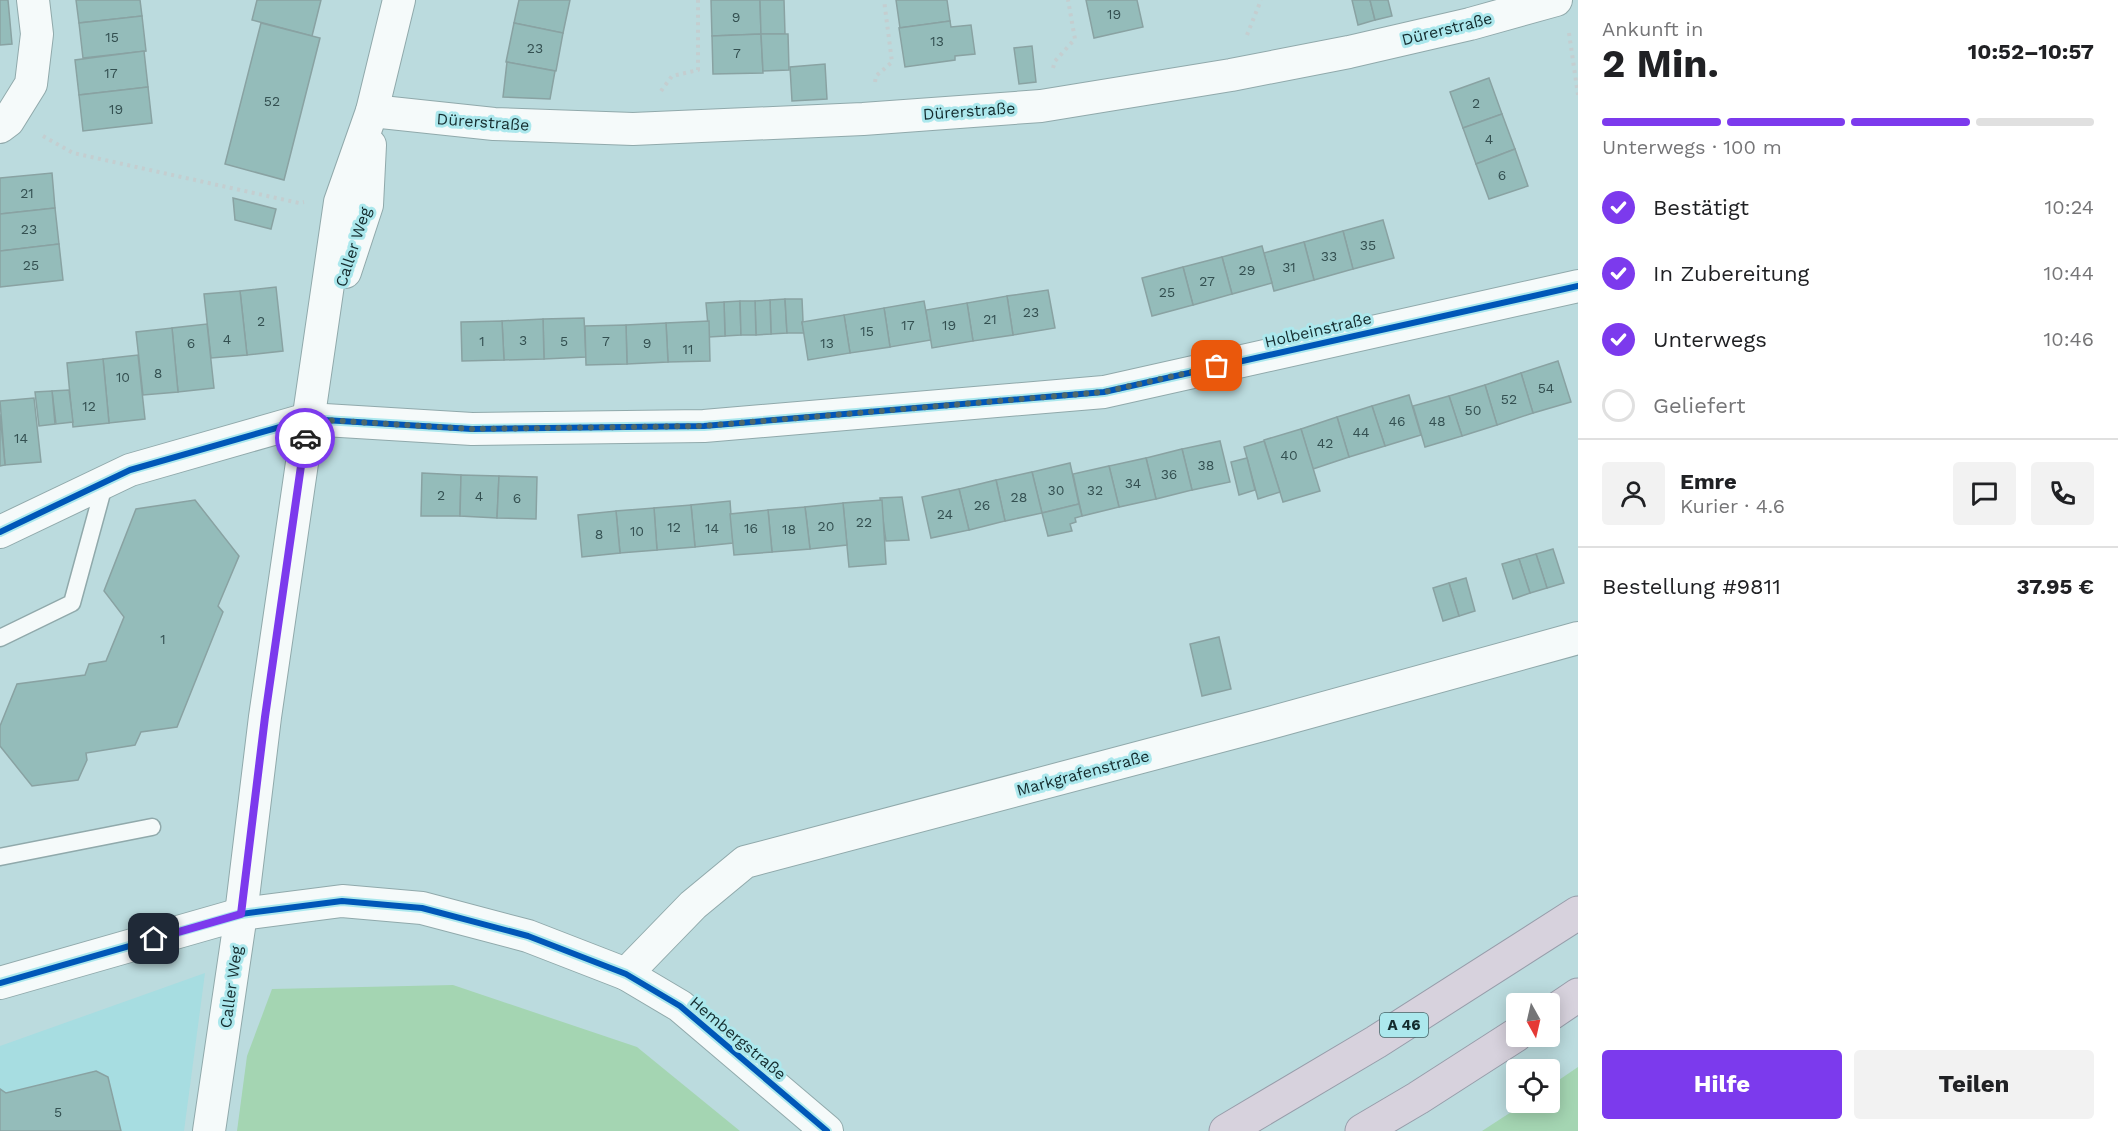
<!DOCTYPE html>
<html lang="de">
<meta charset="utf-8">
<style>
:root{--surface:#fff;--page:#f2f2f2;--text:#202124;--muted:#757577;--line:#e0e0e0;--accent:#7c3aed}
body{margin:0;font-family:"Work Sans",sans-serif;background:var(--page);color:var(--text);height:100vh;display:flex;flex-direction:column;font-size:22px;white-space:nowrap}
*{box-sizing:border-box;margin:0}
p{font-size:20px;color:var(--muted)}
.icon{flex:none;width:33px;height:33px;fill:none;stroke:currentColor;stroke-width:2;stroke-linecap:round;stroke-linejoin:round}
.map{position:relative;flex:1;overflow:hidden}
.sheet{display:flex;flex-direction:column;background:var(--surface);width:540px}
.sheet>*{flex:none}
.needle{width:39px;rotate:172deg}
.fabs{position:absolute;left:1506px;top:993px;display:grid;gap:12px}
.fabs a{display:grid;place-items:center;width:54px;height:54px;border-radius:6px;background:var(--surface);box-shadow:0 3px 15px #0003;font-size:30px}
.pin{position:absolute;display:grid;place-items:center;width:51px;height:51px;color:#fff;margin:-26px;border-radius:12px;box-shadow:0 3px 9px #0006}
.courier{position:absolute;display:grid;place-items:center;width:60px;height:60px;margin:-30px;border:4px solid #7c3aed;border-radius:50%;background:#fff;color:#222;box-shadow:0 2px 8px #0007}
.headline em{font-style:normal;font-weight:700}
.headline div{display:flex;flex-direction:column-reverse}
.headline{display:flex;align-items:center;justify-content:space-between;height:102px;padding:0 24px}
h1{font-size:39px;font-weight:700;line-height:45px}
.bar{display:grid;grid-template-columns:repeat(4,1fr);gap:9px 6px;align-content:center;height:72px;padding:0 24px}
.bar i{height:8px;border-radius:4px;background:var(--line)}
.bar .current{background:var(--accent)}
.bar p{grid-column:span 4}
.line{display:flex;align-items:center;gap:15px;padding:0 24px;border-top:2px solid var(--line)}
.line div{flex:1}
.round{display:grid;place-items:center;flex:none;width:63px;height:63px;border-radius:6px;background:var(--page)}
ol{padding:0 24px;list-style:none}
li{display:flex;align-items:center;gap:18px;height:66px}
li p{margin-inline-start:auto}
li .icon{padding:6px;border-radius:50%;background:var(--accent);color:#fff;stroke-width:4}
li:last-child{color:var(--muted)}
li i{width:33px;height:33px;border:3px solid var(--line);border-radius:50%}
.button{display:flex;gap:12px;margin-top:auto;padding:12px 24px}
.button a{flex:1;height:69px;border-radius:6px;background:var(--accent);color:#fff;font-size:24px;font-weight:700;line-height:69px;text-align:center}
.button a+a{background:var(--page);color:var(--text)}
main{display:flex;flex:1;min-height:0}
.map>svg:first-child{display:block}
</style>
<main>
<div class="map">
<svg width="1578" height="1131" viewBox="0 0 1578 1131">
<rect width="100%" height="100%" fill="#bbdbde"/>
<polygon fill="#a7dde1" points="205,973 184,1131 0,1131 0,1046"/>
<g fill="#a4d5b2">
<polygon points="453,985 637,1047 740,1131 237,1131 247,1056 272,989"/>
<polygon points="1578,1067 1578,1131 1482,1131 1525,1103 1550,1102 1550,1086"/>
</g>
<g fill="#94bcba" stroke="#89a2a2" stroke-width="1.5">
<polygon points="0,0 8,0 12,44 0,45"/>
<polygon points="76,0 140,0 142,16 79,23"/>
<polygon points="257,0 321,0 312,36 252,20"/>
<polygon points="519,0 570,0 563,33 514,23"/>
<polygon points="711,0 760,0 761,34 712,36"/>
<polygon points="760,0 784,0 785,34 761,34"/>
<polygon points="896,0 947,0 950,21 900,28"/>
<polygon points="1086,0 1137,0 1143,27 1094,38"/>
<polygon points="1352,0 1370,0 1375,20 1358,25"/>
<polygon points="1370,0 1388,0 1392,16 1375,20"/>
<polygon points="142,16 146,51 83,58 79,23"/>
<polygon points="950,21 951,27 971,25 975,54 955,56 955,60 905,67 899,28"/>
<polygon points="261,23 320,38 284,180 225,164"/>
<polygon points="514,23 563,33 556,71 506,62"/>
<polygon points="761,34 763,73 713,74 712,36"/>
<polygon points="761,34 788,34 789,70 763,71"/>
<polygon points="1032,46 1036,82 1019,84 1014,48"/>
<polygon points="144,51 148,87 79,95 75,60"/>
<polygon points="507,62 555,71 550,99 503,97"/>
<polygon points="825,64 827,99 792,101 790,67"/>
<polygon points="1489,78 1502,114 1463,128 1450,92"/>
<polygon points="148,87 152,123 83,131 79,95"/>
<polygon points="1502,114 1515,149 1476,164 1463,128"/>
<polygon points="1515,149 1528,186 1489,199 1476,164"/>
<polygon points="52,173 55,208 0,214 0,178"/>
<polygon points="233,198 276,209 271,229 235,220"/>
<polygon points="55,208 59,244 0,251 0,214"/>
<polygon points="1383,220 1394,258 1353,269 1343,231"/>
<polygon points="1343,231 1353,269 1314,280 1304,242"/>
<polygon points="1304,242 1314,280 1274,291 1264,253"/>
<polygon points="59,244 63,280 0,287 0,251"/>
<polygon points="1262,246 1272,283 1232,294 1222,257"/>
<polygon points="1222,257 1232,294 1193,305 1183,267"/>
<polygon points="1183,267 1193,305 1152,316 1142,278"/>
<polygon points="276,287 283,351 247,355 240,291"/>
<polygon points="1048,290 1055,328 1013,335 1007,296"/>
<polygon points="240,291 247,355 211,358 204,294"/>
<polygon points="1007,296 1013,335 973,341 967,303"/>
<polygon points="785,299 787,333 771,334 770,300"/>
<polygon points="785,299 802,299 803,321 802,322 804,333 787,333"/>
<polygon points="770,300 771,334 756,335 755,301"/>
<polygon points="740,301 741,335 725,336 724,302"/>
<polygon points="740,301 755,301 756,335 741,335"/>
<polygon points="924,301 931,340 890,347 884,308"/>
<polygon points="724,302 725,336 709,337 706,303"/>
<polygon points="967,303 973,341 932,348 926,310"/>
<polygon points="884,308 890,347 850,353 844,315"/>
<polygon points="844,315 850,353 808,360 802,322"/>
<polygon points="584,318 586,357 544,359 543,319"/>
<polygon points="543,319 544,359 504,360 502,321"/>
<polygon points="502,321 504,360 462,361 461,322"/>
<polygon points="709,321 710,361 668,362 666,323"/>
<polygon points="666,323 668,362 627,364 626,325"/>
<polygon points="207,324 214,388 178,392 172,328"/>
<polygon points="626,325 627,364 586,365 585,326"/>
<polygon points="172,328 178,392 143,395 136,332"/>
<polygon points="138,355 145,419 109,423 103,359"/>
<polygon points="103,359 109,423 73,427 67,363"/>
<polygon points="1558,361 1571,402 1533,413 1521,373"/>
<polygon points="1521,373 1533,413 1497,425 1485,385"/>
<polygon points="1485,385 1497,425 1462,436 1449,396"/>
<polygon points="69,390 73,422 56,424 52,391"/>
<polygon points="52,391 55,424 39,426 35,392"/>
<polygon points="1409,395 1421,435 1385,446 1372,406"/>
<polygon points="1449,396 1462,436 1425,447 1413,406"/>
<polygon points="34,398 41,462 5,465 0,401"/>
<polygon points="1372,406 1385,446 1349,457 1337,417"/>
<polygon points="0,414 5,465 0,466"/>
<polygon points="1337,417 1349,457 1313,469 1301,429"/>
<polygon points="1301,429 1320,491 1283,502 1264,440"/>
<polygon points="1220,441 1230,482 1192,490 1182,449"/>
<polygon points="1264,441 1280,492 1258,499 1244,447"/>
<polygon points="1182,449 1192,490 1156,499 1146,458"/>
<polygon points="1146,458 1156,499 1119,507 1109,466"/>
<polygon points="1247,458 1255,490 1239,495 1231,462"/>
<polygon points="1070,463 1079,504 1042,513 1032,472"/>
<polygon points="1109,466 1119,507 1082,516 1073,474"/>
<polygon points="1032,472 1042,513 1005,521 996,480"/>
<polygon points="422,473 461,475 460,516 421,516"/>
<polygon points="461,475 499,476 497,518 460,516"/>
<polygon points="499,476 537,477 536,519 497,518"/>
<polygon points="996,480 1005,521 969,530 959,489"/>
<polygon points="959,489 969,530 931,538 922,497"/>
<polygon points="902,497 909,540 886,541 880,498"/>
<polygon points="195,500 239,556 218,606 223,612 177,727 141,732 135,745 86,753 87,760 78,780 32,786 0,746 0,726 17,684 85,675 89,664 106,661 124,617 104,591 136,509"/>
<polygon points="882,500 886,564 849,567 843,503"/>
<polygon points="730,501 733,543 695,547 691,505"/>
<polygon points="843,503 847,545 810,549 805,507"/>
<polygon points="1079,504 1082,516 1075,518 1076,522 1070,524 1072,531 1048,536 1042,513"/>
<polygon points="691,505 695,547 657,550 654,508"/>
<polygon points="805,507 810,549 772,552 768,510"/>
<polygon points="654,508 657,550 620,553 616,511"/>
<polygon points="768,510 772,552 734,555 730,514"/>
<polygon points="616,511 620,553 582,557 578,515"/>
<polygon points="1553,549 1564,583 1547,588 1536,554"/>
<polygon points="1536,554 1547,588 1530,593 1519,559"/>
<polygon points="1519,559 1530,593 1513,599 1502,564"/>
<polygon points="1466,578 1475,611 1459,616 1449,583"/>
<polygon points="1449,583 1459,616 1443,621 1433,588"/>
<polygon points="1219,637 1231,689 1202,696 1190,644"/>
<polygon points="96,1071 108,1077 121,1131 0,1131 0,1089 6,1093"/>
</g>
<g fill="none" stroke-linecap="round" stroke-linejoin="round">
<defs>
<g id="lane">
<polyline points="0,638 72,603 105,482"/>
<polyline points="0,857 152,827"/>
</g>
<g id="street">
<polyline points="372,111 494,124 633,129 863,119 1041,106 1231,75 1349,52 1470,24 1556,0"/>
<polyline points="0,127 8,121 31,84 37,34 33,0"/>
<polyline points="345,272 367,205 370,145"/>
<polyline points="0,532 130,470 308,419 472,429 704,426 1104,392 1578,286"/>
<polyline points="626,974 693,905 745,862 1266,724 1578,638"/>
<polyline points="0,983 241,914 342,901 422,908 528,936 626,974 680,1006 827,1131"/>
<polyline points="209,1131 241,914 265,717 340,202 372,111 399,0"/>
</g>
<g id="highway">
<polyline points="1550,1014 1578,995"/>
<polyline points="1226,1131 1376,1042 1578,913"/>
<polyline points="1362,1131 1418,1098 1516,1035"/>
</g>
</defs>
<use href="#lane" stroke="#90a9ab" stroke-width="19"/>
<use href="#street" stroke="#90a9ab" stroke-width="34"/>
<use href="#highway" stroke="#979daa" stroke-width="35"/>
<g stroke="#c4ced0" stroke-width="4" stroke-dasharray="3 4.5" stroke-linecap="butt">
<polyline points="1569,33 1578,95"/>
<polyline points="1247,35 1261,0"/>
<polyline points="1053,68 1055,61 1075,39 1068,0"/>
<polyline points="875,82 876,76 892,62 884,0"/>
<polyline points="661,91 672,76 698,70 698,0"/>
<polyline points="43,136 73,153 299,203 304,202"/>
</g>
<use href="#lane" stroke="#f5fafa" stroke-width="16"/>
<use href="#street" stroke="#f5fafa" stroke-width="32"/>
<use href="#highway" stroke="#d7d2dd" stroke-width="33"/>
<defs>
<g id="cycleway">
<polyline points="0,532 130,470 308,419 472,429 704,426 1104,392 1578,286"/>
<polyline points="0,983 241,914 342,901 422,908 528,936 626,974 680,1006 827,1131"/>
</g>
</defs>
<use href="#cycleway" stroke="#ace8ed" stroke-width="10"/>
<use href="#cycleway" stroke="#0057b8" stroke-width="6"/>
</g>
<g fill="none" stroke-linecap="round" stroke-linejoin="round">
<polyline stroke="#4e696c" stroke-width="6" stroke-dasharray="0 10.8" points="305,438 308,419 472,429 704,426 1104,392 1217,366"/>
<polyline stroke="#7c3aed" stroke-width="8" points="154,939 241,914 265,717 305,438"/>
</g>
<g text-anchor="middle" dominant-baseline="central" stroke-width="6" stroke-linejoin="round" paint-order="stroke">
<g font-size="14" fill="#345051">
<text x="1114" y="14">19</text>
<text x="736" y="17">9</text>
<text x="112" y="37">15</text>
<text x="937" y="41">13</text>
<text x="535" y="48">23</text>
<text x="737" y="53">7</text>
<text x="111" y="73">17</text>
<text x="272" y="101">52</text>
<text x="1476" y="103">2</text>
<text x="116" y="109">19</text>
<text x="1489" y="139">4</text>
<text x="1502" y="175">6</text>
<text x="27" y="193">21</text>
<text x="29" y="229">23</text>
<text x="1368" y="245">35</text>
<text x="1329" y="256">33</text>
<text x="31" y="265">25</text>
<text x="1289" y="267">31</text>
<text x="1247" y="270">29</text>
<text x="1207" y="281">27</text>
<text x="1167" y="292">25</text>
<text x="1031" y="312">23</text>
<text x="990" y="319">21</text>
<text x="261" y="321">2</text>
<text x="908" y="325">17</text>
<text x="949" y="325">19</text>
<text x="867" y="331">15</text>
<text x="227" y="339">4</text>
<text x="523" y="340">3</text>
<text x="482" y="341">1</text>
<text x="564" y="341">5</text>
<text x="606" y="341">7</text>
<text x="191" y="343">6</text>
<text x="647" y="343">9</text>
<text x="827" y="343">13</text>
<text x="688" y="349">11</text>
<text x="158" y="373">8</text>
<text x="123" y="377">10</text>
<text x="1546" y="388">54</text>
<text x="1509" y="399">52</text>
<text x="89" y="406">12</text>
<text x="1473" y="410">50</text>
<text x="1397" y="421">46</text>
<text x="1437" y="421">48</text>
<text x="1361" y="432">44</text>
<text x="21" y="438">14</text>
<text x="1325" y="443">42</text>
<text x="1289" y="455">40</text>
<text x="1206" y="465">38</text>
<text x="1169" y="474">36</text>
<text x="1133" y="483">34</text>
<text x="1056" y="490">30</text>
<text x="1095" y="490">32</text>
<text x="441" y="495">2</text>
<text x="479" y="496">4</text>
<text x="1019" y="497">28</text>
<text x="517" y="498">6</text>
<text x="982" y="505">26</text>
<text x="945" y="514">24</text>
<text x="864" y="522">22</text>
<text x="826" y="526">20</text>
<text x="674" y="527">12</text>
<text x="712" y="528">14</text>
<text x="751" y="528">16</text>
<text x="789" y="529">18</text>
<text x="637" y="531">10</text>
<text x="599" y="534">8</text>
<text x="163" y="639">1</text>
<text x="58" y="1112">5</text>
</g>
<rect fill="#ace8ed" stroke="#426467" stroke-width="1.5" x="1380" y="1013" width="48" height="24" rx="4.5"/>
<g font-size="15" font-weight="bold" fill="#142c2e">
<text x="1404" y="1025">A 46</text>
</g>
<g font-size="16" fill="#142c2e" stroke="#ace8ed">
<text transform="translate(1447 29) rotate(-14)">Dürerstraße</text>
<text transform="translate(969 111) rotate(-4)">Dürerstraße</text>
<text transform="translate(483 122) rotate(4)">Dürerstraße</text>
<text transform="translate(353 247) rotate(-72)">Caller Weg</text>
<text transform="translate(1318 330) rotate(-13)">Holbeinstraße</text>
<text transform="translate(1083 773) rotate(-15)">Markgrafenstraße</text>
<text transform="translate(231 987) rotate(-82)">Caller Weg</text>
<text transform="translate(738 1038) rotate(40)">Hembergstraße</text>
</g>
</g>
</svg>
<div class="fabs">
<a><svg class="needle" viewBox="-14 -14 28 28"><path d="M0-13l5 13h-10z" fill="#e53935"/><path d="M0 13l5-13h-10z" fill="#757577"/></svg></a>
<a><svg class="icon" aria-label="locate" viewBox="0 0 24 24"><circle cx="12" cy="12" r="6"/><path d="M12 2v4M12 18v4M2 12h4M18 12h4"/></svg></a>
</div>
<div class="pin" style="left:1217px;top:366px;background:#ea580c"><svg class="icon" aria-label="bag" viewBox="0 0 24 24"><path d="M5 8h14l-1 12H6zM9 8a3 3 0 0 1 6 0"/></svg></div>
<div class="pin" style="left:154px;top:939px;background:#1f2937"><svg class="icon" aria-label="home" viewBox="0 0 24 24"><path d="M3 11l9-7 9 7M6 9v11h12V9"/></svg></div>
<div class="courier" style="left:305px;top:438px"><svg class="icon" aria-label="car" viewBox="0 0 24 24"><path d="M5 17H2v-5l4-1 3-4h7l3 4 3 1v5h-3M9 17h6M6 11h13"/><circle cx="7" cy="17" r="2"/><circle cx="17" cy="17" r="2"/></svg></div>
</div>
<section class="sheet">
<div class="headline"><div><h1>2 Min.</h1><p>Ankunft in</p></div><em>10:52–10:57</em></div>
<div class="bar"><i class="current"></i><i class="current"></i><i class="current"></i><i></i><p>Unterwegs · 100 m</p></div>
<ol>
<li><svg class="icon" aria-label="check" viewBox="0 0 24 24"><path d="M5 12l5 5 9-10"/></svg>Bestätigt<p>10:24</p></li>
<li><svg class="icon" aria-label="check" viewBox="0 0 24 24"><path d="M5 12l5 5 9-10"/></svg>In Zubereitung<p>10:44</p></li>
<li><svg class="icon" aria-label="check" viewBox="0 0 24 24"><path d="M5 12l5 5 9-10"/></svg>Unterwegs<p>10:46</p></li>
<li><i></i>Geliefert</li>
</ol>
<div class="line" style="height:108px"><a class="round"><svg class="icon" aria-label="person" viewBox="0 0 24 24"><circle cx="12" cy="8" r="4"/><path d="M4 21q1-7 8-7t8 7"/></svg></a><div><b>Emre</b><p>Kurier · 4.6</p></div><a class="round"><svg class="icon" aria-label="chat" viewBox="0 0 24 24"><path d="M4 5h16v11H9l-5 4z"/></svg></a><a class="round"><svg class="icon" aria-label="phone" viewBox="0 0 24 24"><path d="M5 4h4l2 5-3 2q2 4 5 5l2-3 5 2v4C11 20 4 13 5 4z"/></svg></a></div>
<div class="line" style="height:78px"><div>Bestellung #9811</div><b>37.95 €</b></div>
<div class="button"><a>Hilfe</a><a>Teilen</a></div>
</section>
</main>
